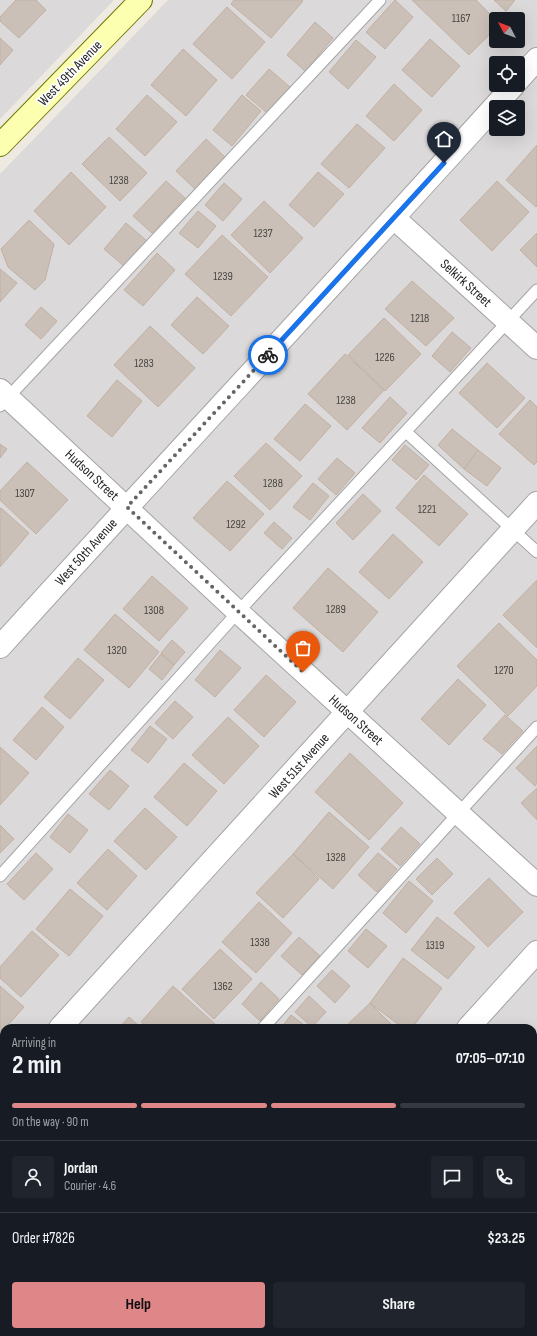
<!DOCTYPE html>
<meta charset="utf-8">
<style>
:root{--surface:#171b24;--page:#20242c;--text:#f1f3f6;--muted:#9ea1a6;--line:#363941;--accent:#df8688}
body{margin:0;font-family:"Sofia Sans Condensed",sans-serif;background:var(--page);color:var(--text);height:100vh;display:flex;flex-direction:column;font-size:15px;white-space:nowrap}
*{box-sizing:border-box;margin:0}
p{font-size:13px;color:var(--muted)}
.icon{flex:none;width:22px;height:22px;fill:none;stroke:currentColor;stroke-width:2;stroke-linecap:round;stroke-linejoin:round}
.map{position:relative;flex:1;overflow:hidden}
.sheet{position:absolute;left:0px;top:1024px;width:537px;height:312px;display:flex;flex-direction:column;background:var(--surface);border-radius:12px 12px 0 0;box-shadow:0 4px 16px #0002}
.sheet>*{flex:none}
.needle{width:26px;rotate:311deg}
.buttons{position:absolute;left:489px;top:12px;display:grid;gap:8px}
.buttons a{display:grid;place-items:center;width:36px;height:36px;border-radius:4px;background:var(--surface);box-shadow:0 4px 16px #0002;font-size:20px}
.pin{position:absolute;display:grid;place-items:center;width:34px;height:34px;color:#fff;margin:-41px -17px;border-radius:50% 50% 50% 0;rotate:-45deg;box-shadow:0 0 4px #0007}
.pin .icon{rotate:45deg}
.courier{position:absolute;display:grid;place-items:center;width:40px;height:40px;margin:-20px;border:3px solid #1a73e8;border-radius:50%;background:#fff;color:#222;box-shadow:0 1px 5px #0007}
.head em{font-style:normal;font-weight:700}
.head div{display:flex;flex-direction:column-reverse}
.head{display:flex;align-items:center;justify-content:space-between;height:68px;padding:0 12px}
h1{font-size:26px;font-weight:700;line-height:30px}
.bar{display:grid;grid-template-columns:repeat(4,1fr);gap:6px 4px;align-content:center;height:48px;padding:0 12px}
.bar i{height:5px;border-radius:3px;background:var(--line)}
.bar .selected{background:var(--accent)}
.bar p{grid-column:span 4}
.line{display:flex;align-items:center;gap:10px;padding:0 12px;border-top:1px solid var(--line)}
.line div{flex:1}
.round{display:grid;place-items:center;flex:none;width:42px;height:42px;border-radius:4px;background:var(--page)}
.button{display:flex;gap:8px;margin-top:auto;padding:8px 12px}
.button a{flex:1;height:46px;border-radius:4px;background:var(--accent);color:#111;font-size:16px;font-weight:700;line-height:46px;text-align:center}
.button a+a{background:var(--page);color:var(--text)}
.map>svg:first-child{display:block}
</style>
<div class="map">
<svg width="537" height="1336" viewBox="0 0 537 1336">
<rect width="100%" height="100%" fill="#efeae1"/>
<g fill="#dbd9d9" fill-rule="evenodd">
<polygon points="0,0 114,0 0,119"/>
<path d="M168,0H537V1336H0V174ZM496,19H518V41H496ZM496,63H518V85H496ZM496,107H518V129H496ZM4,1028H533V1332H4Z"/>
</g>
<g fill="#cbc0b7" stroke="#c2b0a2">
<polygon points="16,0 36,0 46,10 19,38 0,21 0,17"/>
<polygon points="234,0 302,0 303,1 271,38 231,4"/>
<polygon points="395,0 413,17 385,49 366,32"/>
<polygon points="412,0 476,0 496,20 496,28 469,55"/>
<polygon points="494,0 515,0 506,11"/>
<polygon points="227,7 265,42 232,79 193,44"/>
<polygon points="315,22 333,38 305,71 287,55"/>
<polygon points="0,38 13,50 0,65"/>
<polygon points="430,39 460,66 432,97 402,70"/>
<polygon points="356,40 376,57 348,89 329,72"/>
<polygon points="183,49 217,80 186,116 151,85"/>
<polygon points="269,69 290,87 267,113 246,95"/>
<polygon points="394,84 422,110 394,141 366,116"/>
<polygon points="147,95 177,122 145,156 116,129"/>
<polygon points="242,95 261,111 232,146 213,130"/>
<polygon points="357,124 385,148 349,188 321,164"/>
<polygon points="109,137 147,173 120,201 82,164"/>
<polygon points="206,139 225,157 195,189 176,171"/>
<polygon points="537,145 537,206 536,207 506,180"/>
<polygon points="71,172 106,207 69,245 34,211"/>
<polygon points="318,172 344,194 314,227 289,205"/>
<polygon points="166,181 185,198 152,233 133,216"/>
<polygon points="497,181 529,212 492,251 460,220"/>
<polygon points="224,183 242,199 223,221 205,205"/>
<polygon points="264,201 303,238 270,273 231,235"/>
<polygon points="198,211 216,226 198,248 179,233"/>
<polygon points="29,220 54,244 45,280 35,290 8,267 1,249"/>
<polygon points="126,223 147,241 125,267 104,249"/>
<polygon points="537,233 537,267 520,250"/>
<polygon points="222,235 268,277 231,316 185,274"/>
<polygon points="157,253 175,270 143,306 124,290"/>
<polygon points="0,269 17,283 0,302"/>
<polygon points="412,281 454,318 426,346 385,309"/>
<polygon points="197,297 229,326 203,354 171,325"/>
<polygon points="41,307 57,321 41,339 25,325"/>
<polygon points="384,318 421,354 385,391 348,355"/>
<polygon points="150,326 195,368 158,407 114,365"/>
<polygon points="452,332 471,348 450,372 432,356"/>
<polygon points="345,354 384,390 347,430 308,394"/>
<polygon points="487,363 525,398 497,428 459,393"/>
<polygon points="117,380 142,401 112,437 87,416"/>
<polygon points="390,397 407,413 380,443 362,428"/>
<polygon points="530,400 537,407 537,462 534,465 499,434"/>
<polygon points="305,404 331,426 300,461 274,439"/>
<polygon points="452,429 478,450 464,469 438,445"/>
<polygon points="266,443 302,476 270,510 234,476"/>
<polygon points="0,444 7,449 0,458"/>
<polygon points="405,445 429,465 416,480 392,460"/>
<polygon points="478,450 501,468 487,486 464,469"/>
<polygon points="337,458 355,473 336,495 318,479"/>
<polygon points="27,462 68,500 36,534 0,500 0,491"/>
<polygon points="424,475 468,514 439,546 396,508"/>
<polygon points="227,481 264,514 230,551 193,518"/>
<polygon points="313,483 329,496 310,520 293,507"/>
<polygon points="363,494 381,511 353,540 336,523"/>
<polygon points="1,508 29,533 0,567 0,509"/>
<polygon points="274,522 292,538 282,549 264,533"/>
<polygon points="393,534 423,562 389,599 359,572"/>
<polygon points="328,568 378,612 343,652 293,608"/>
<polygon points="152,576 188,608 159,641 123,609"/>
<polygon points="537,580 537,648 503,615"/>
<polygon points="115,614 159,652 129,688 84,650"/>
<polygon points="499,623 537,660 537,686 508,716 457,666"/>
<polygon points="172,640 185,652 174,665 161,653"/>
<polygon points="220,650 241,668 215,697 195,680"/>
<polygon points="161,654 174,665 162,680 149,669"/>
<polygon points="78,658 104,680 70,719 44,697"/>
<polygon points="266,675 296,702 264,737 234,710"/>
<polygon points="458,679 486,705 449,745 421,719"/>
<polygon points="175,701 193,717 173,739 155,723"/>
<polygon points="42,707 64,727 36,760 13,740"/>
<polygon points="505,715 523,731 502,754 483,739"/>
<polygon points="228,717 259,746 224,784 192,755"/>
<polygon points="150,726 167,739 148,763 131,750"/>
<polygon points="537,746 537,783 535,786 516,768"/>
<polygon points="0,747 29,773 0,805"/>
<polygon points="350,753 403,803 369,840 315,792"/>
<polygon points="184,763 217,791 187,826 154,797"/>
<polygon points="110,770 129,786 109,810 89,794"/>
<polygon points="537,788 537,820 521,803"/>
<polygon points="145,808 177,837 146,870 114,841"/>
<polygon points="329,812 369,847 333,889 293,854"/>
<polygon points="68,814 88,830 70,853 50,837"/>
<polygon points="0,825 14,839 0,853"/>
<polygon points="401,827 420,844 400,866 381,849"/>
<polygon points="108,849 137,876 107,910 77,883"/>
<polygon points="36,853 53,869 24,900 7,884"/>
<polygon points="378,853 397,869 377,892 358,875"/>
<polygon points="293,854 319,879 283,918 256,893"/>
<polygon points="437,858 453,874 432,895 416,879"/>
<polygon points="489,878 523,912 488,947 454,913"/>
<polygon points="409,881 433,901 406,933 383,913"/>
<polygon points="70,889 103,916 69,956 36,929"/>
<polygon points="259,902 292,933 256,973 222,942"/>
<polygon points="437,917 475,947 448,979 411,950"/>
<polygon points="366,929 387,946 368,968 348,951"/>
<polygon points="32,931 59,955 21,997 0,978 0,967"/>
<polygon points="299,937 320,956 302,975 281,956"/>
<polygon points="220,949 252,979 214,1019 182,989"/>
<polygon points="403,958 442,988 412,1028 403,1028 370,1003"/>
<polygon points="332,970 350,986 335,1003 317,986"/>
<polygon points="261,982 279,999 260,1021 242,1004"/>
<polygon points="0,986 24,1007 0,1034"/>
<polygon points="173,986 215,1024 211,1028 147,1028 141,1022"/>
<polygon points="309,996 326,1012 312,1027 295,1012"/>
<polygon points="370,1003 395,1028 344,1028"/>
<polygon points="291,1015 308,1028 281,1028"/>
<polygon points="129,1017 141,1028 119,1028"/>
<polygon points="537,1102 537,1146 533,1142 533,1107"/>
<polygon points="4,1222 4,1297 3,1299 0,1296 0,1227"/>
<polygon points="533,1319 537,1323 537,1336 514,1336 519,1332 533,1332"/>
<polygon points="4,1331 4,1332 34,1332 30,1336 0,1336"/>
<polygon points="71,1332 120,1332 124,1336 67,1336"/>
<polygon points="305,1332 379,1332 382,1335 381,1336 310,1336"/>
</g>
<g fill="none" stroke-linecap="round" stroke-linejoin="round">
<defs>
<g id="lane">
<polyline points="0,406 380,0"/>
<polyline points="406,432 537,552"/>
<polyline points="0,876 238,612 537,290"/>
<polyline points="263,1028 537,727"/>
<polyline points="0,1319 4,1314"/>
</g>
<g id="street">
<polyline points="518,80 537,59"/>
<polyline points="394,218 537,348"/>
<polyline points="0,390 238,612 537,885"/>
<path d="M0,647C170,459 344,274 514,85"/>
<polyline points="60,1028 537,503"/>
<polyline points="468,1028 537,952"/>
<polyline points="0,1094 4,1090"/>
<polyline points="533,1242 537,1237"/>
<polyline points="244,1332 248,1336"/>
<polyline points="189,1336 192,1332"/>
<polyline points="447,1336 451,1332"/>
</g>
<polyline id="secondary" points="0,145 141,0"/>
</defs>
<use href="#lane" stroke="#a4a4a4" stroke-width="13"/>
<use href="#street" stroke="#a4a4a4" stroke-width="24"/>
<use href="#secondary" stroke="#6c7700" stroke-width="24"/>
<use href="#lane" stroke="#fff" stroke-width="11"/>
<use href="#street" stroke="#fff" stroke-width="22"/>
<use href="#secondary" stroke="#fcffaf" stroke-width="22"/>
</g>
<g fill="none" stroke-linecap="round" stroke-linejoin="round">
<polyline stroke="#666562" stroke-width="4" stroke-dasharray="0 7.2" points="268,355 127,507 303,672"/>
<polyline stroke="#1a73e8" stroke-width="5" points="268,355 444,163"/>
</g>
<g text-anchor="middle" dominant-baseline="central" stroke-width="3.5" stroke-linejoin="round" paint-order="stroke">
<g font-size="12" fill="#484644">
<text x="461" y="18">1167</text>
<text x="119" y="180">1238</text>
<text x="263" y="233">1237</text>
<text x="223" y="276">1239</text>
<text x="420" y="318">1218</text>
<text x="385" y="357">1226</text>
<text x="144" y="363">1283</text>
<text x="346" y="400">1238</text>
<text x="273" y="483">1288</text>
<text x="25" y="493">1307</text>
<text x="427" y="509">1221</text>
<text x="236" y="524">1292</text>
<text x="336" y="609">1289</text>
<text x="154" y="610">1308</text>
<text x="117" y="650">1320</text>
<text x="504" y="670">1270</text>
<text x="336" y="857">1328</text>
<text x="260" y="942">1338</text>
<text x="435" y="945">1319</text>
<text x="223" y="986">1362</text>
</g>
<g font-size="14" fill="#1d1d1d" stroke="#fff">
<text transform="translate(70 73) rotate(-46)">West 49th Avenue</text>
<text transform="translate(466 283) rotate(42)">Selkirk Street</text>
<text transform="translate(92 475) rotate(43)">Hudson Street</text>
<text transform="translate(86 552) rotate(-48)">West 50th Avenue</text>
<text transform="translate(356 720) rotate(42)">Hudson Street</text>
<text transform="translate(299 766) rotate(-48)">West 51st Avenue</text>
</g>
</g>
</svg>
<div class="buttons">
<a><svg class="needle" viewBox="-14 -14 28 28"><path d="M0-13l5 13h-10z" fill="#e53935"/><path d="M0 13l5-13h-10z" fill="#9ea1a6"/></svg></a>
<a><svg class="icon" aria-label="locate" viewBox="0 0 24 24"><circle cx="12" cy="12" r="6"/><path d="M12 2v4M12 18v4M2 12h4M18 12h4"/></svg></a>
<a><svg class="icon" aria-label="layers" viewBox="0 0 24 24"><path d="M12 4l9 5-9 5-9-5zM3 14l9 5 9-5"/></svg></a>
</div>
<div class="pin" style="left:303px;top:672px;background:#ea580c"><svg class="icon" aria-label="bag" viewBox="0 0 24 24"><path d="M5 8h14l-1 12H6zM9 8a3 3 0 0 1 6 0"/></svg></div>
<div class="pin" style="left:444px;top:163px;background:#1f2937"><svg class="icon" aria-label="home" viewBox="0 0 24 24"><path d="M3 11l9-7 9 7M6 9v11h12V9"/></svg></div>
<div class="courier" style="left:268px;top:355px"><svg class="icon" aria-label="bike" viewBox="0 0 24 24"><circle cx="6" cy="16" r="4"/><circle cx="18" cy="16" r="4"/><path d="M6 16l4-8h5l3 8M10 8l3 8H6M13 5h3"/></svg></div>
<section class="sheet">
<div class="head"><div><h1>2 min</h1><p>Arriving in</p></div><em>07:05–07:10</em></div>
<div class="bar"><i class="selected"></i><i class="selected"></i><i class="selected"></i><i></i><p>On the way · 90 m</p></div>
<div class="line" style="height:72px"><a class="round"><svg class="icon" aria-label="person" viewBox="0 0 24 24"><circle cx="12" cy="8" r="4"/><path d="M4 21q1-7 8-7t8 7"/></svg></a><div><b>Jordan</b><p>Courier · 4.6</p></div><a class="round"><svg class="icon" aria-label="chat" viewBox="0 0 24 24"><path d="M4 5h16v11H9l-5 4z"/></svg></a><a class="round"><svg class="icon" aria-label="phone" viewBox="0 0 24 24"><path d="M5 4h4l2 5-3 2q2 4 5 5l2-3 5 2v4C11 20 4 13 5 4z"/></svg></a></div>
<div class="line" style="height:52px"><div>Order #7826</div><b>$23.25</b></div>
<div class="button"><a>Help</a><a>Share</a></div>
</section>
</div>
